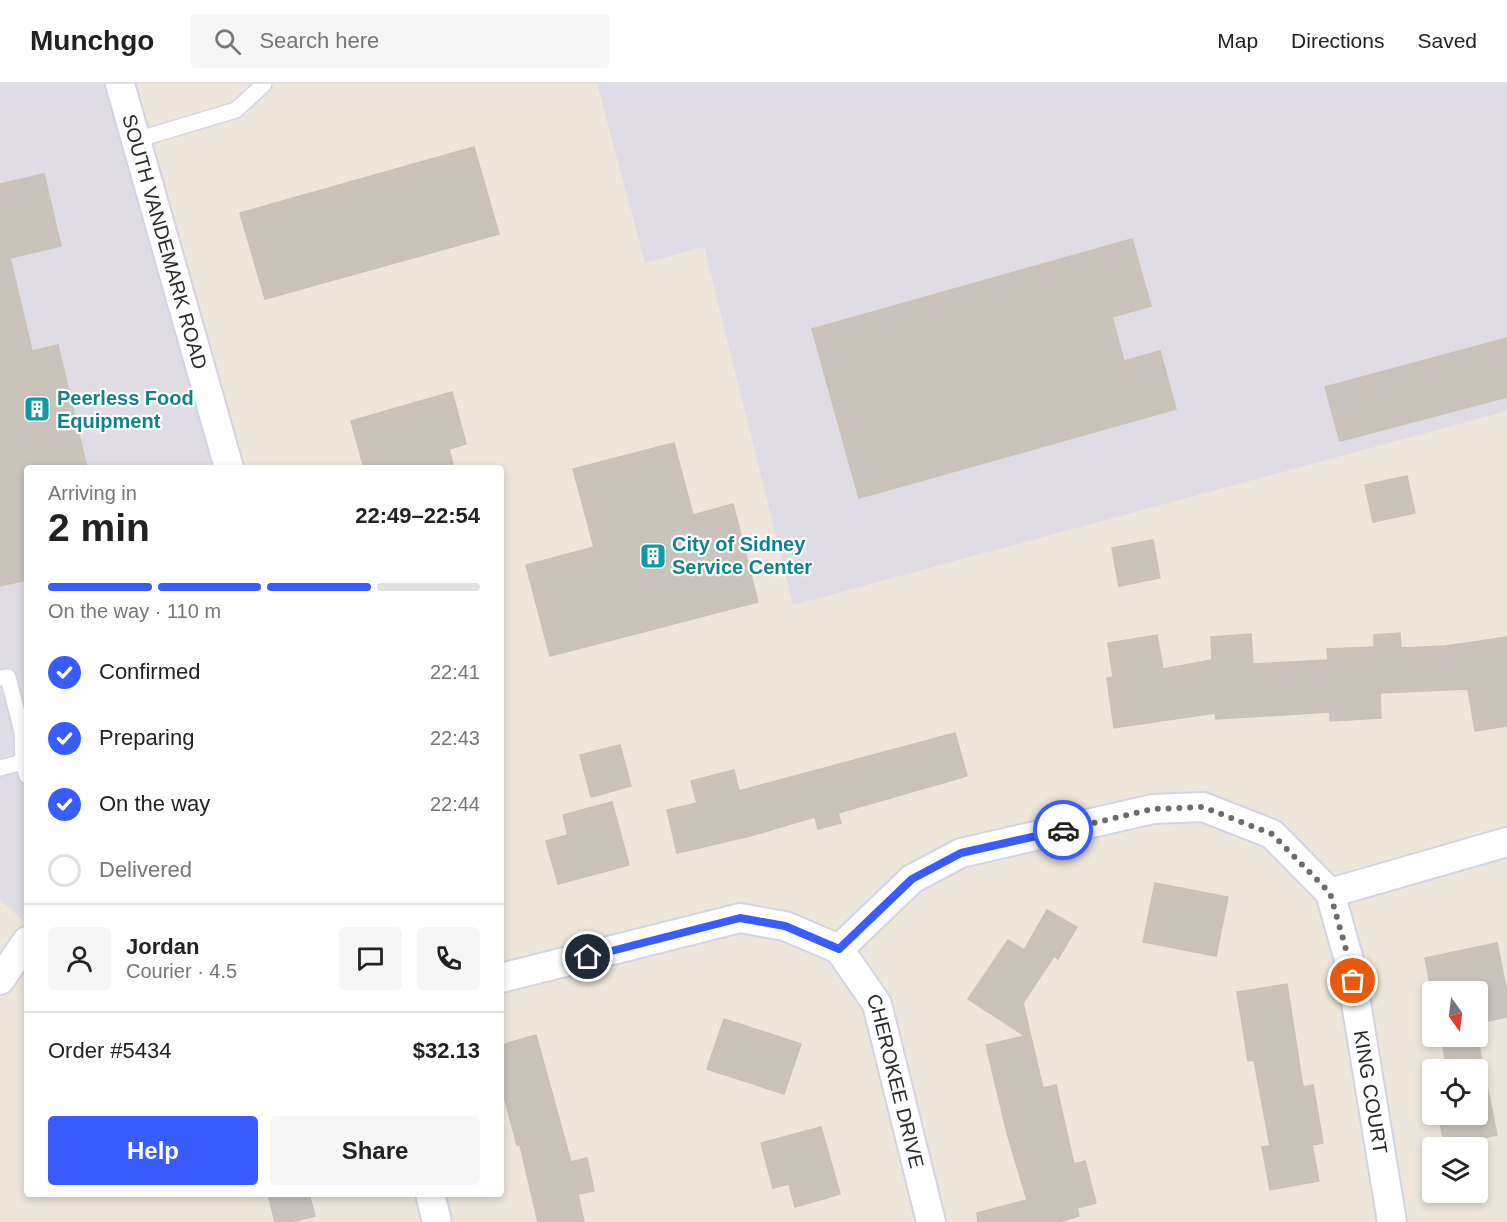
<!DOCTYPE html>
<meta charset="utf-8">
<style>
:root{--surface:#fff;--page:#f6f6f6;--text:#222;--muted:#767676;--line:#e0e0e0;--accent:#375cff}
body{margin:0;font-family:Helvetica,sans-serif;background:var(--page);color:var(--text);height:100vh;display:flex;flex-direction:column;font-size:22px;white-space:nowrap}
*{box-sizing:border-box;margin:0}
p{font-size:20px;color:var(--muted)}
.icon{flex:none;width:33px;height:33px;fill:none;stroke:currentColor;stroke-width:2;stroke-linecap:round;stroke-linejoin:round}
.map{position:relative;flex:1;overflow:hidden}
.drawer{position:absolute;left:24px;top:381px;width:480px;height:732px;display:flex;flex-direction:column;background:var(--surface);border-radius:6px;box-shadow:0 3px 9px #0003}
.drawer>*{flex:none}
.needle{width:39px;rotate:166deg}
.fabs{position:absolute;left:1422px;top:897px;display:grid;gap:12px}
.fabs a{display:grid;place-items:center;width:66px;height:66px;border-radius:6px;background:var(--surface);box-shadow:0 3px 9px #0003;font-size:30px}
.pin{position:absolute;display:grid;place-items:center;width:51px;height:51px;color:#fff;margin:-26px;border:3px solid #fff;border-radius:50%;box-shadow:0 2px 6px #0007}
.courier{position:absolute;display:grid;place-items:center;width:60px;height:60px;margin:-30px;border:4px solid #375cff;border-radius:50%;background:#fff;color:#222;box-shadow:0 2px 8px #0007}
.overview em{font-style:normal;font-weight:700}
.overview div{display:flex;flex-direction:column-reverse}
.overview{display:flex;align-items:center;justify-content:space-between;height:102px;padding:0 24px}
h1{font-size:39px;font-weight:700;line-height:45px}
.bar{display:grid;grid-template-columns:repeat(4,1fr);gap:9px 6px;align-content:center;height:72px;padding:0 24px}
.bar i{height:8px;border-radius:4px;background:var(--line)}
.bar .on{background:var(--accent)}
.bar p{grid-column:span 4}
.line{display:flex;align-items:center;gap:15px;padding:0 24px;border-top:2px solid var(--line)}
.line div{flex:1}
.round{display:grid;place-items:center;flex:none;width:63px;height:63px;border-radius:6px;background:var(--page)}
ol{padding:0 24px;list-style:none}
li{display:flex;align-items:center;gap:18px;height:66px}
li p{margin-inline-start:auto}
li .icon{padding:6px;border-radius:50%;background:var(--accent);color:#fff;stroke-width:4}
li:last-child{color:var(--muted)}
li i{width:33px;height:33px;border:3px solid var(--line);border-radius:50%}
.cta{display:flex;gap:12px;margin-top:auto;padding:12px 24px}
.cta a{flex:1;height:69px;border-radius:6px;background:var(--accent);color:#fff;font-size:24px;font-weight:700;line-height:69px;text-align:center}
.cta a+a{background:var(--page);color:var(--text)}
header{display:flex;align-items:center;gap:36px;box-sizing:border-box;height:84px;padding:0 30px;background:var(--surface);border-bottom:2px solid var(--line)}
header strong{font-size:28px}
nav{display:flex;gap:33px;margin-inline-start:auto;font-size:21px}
.search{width:420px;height:54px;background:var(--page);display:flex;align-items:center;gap:15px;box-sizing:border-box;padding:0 21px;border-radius:6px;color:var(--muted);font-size:22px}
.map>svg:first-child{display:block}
</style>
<header>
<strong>Munchgo</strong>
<div class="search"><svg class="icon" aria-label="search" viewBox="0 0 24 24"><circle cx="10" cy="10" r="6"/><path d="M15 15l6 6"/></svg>Search here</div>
<nav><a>Map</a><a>Directions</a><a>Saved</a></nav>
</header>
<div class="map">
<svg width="1507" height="1138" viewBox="0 0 1507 1138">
<rect width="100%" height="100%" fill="#eee6db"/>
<g fill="#dfdce6">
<polygon points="0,0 120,0 229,384 27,384 27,840 0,816"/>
<polygon points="597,0 1507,0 1507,327 793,521 704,163 645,179"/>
</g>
<g fill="#c9c3bb" stroke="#c9c2b4" stroke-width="1.5">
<polygon points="474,63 499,150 265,215 240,129"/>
<polygon points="44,90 61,162 10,174 32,267 58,261 87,384 27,384 27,496 0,502 0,100"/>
<polygon points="1132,155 1151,222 1112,233 1124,277 1160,267 1176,325 859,414 812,245"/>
<polygon points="1507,254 1507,313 1340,357 1325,303"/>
<polygon points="452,308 466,360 449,365 454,384 364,384 351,337"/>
<polygon points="674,359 693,431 733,420 758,518 550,572 526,481 594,463 573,385"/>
<polygon points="1407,392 1415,429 1373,438 1365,401"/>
<polygon points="1153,456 1160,494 1119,502 1112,464"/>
<polygon points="1400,549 1401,564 1446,562 1507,553 1507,642 1475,647 1468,605 1380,609 1381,634 1330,637 1330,628 1216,635 1215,629 1114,644 1107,594 1113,593 1108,559 1157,551 1163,585 1212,576 1211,553 1251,550 1253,580 1328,576 1327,565 1374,563 1374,551"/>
<polygon points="955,649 967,692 838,729 841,739 818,745 815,733 750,752 677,769 667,726 697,719 691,697 734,686 739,707"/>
<polygon points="620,661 631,702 591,713 580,671"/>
<polygon points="612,718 629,781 558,800 546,757 568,751 563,731"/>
<polygon points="1155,799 1228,813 1216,872 1143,858"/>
<polygon points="1047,826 1077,843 1058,875 1054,872 1023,919 1043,1004 1056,1001 1074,1080 1085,1077 1096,1119 1077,1124 1079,1132 1059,1138 978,1138 977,1129 1027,1116 1007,1049 986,961 1025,952 968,915 1008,856 1024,866"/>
<polygon points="1497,859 1507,908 1507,933 1478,939 1478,908 1432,908 1432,910 1425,874"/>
<polygon points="1287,900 1303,1003 1313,1001 1323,1059 1312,1061 1319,1097 1270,1106 1262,1063 1270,1062 1254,976 1248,977 1237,908"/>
<polygon points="724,935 801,960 784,1010 707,985"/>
<polygon points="536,951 571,1078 587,1074 594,1107 578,1110 584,1138 538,1138 520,1061 517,1061 501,1001 501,961"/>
<polygon points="1441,952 1477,952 1497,1051 1445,1062 1438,1030 1478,1030 1478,986 1447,986"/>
<polygon points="821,1043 840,1110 795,1123 789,1100 773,1104 761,1059"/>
<polygon points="268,1110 309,1110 315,1132 291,1138 275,1138"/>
</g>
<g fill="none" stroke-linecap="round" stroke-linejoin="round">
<defs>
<g id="service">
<polyline points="136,56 236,26 264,0"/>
<polyline points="0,594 8,593 22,648 23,678 27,692"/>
<polyline points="0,684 23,678"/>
</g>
<g id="minor">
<path id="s1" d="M120,0L229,384"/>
<polyline points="1330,809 1507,758"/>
<path id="s2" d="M839,865L912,795L961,769L1153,725L1203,723L1272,750L1330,809L1349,876L1392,1138"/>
<path id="s3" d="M839,865L877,920L931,1138"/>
<polyline points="501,894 740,834 785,842 839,865"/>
<polyline points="0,896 27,857"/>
<polyline points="430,1110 437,1138"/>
</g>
</defs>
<use href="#service" stroke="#d0d4e5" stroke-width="18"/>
<use href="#minor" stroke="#d0d4e5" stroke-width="32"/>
<use href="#service" stroke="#fff" stroke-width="15"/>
<use href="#minor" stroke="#fff" stroke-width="28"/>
</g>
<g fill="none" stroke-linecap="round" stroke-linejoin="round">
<polyline stroke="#6f6c68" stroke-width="6" stroke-dasharray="0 10.8" points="1063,746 1153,725 1203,723 1272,750 1330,809 1349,876 1353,897"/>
<polyline stroke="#375cff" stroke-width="8" points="588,873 740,834 785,842 839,865 912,795 961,769 1063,746"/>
</g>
<defs>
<symbol id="building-square" viewBox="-11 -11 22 22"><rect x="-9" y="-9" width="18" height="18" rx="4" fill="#0f9aa8" stroke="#fff"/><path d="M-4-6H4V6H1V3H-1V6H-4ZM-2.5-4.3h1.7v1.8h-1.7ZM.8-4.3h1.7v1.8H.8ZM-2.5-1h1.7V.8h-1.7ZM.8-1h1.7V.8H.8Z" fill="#fff"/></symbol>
</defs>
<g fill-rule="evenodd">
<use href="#building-square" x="22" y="310" width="30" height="30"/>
<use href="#building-square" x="638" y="457" width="30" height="30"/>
</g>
<g text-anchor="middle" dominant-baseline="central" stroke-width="4.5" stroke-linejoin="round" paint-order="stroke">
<g font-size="20" fill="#2a2a2a" stroke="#fff">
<text stroke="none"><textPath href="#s1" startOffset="164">SOUTH VANDEMARK ROAD</textPath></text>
<text stroke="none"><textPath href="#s3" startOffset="146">CHEROKEE DRIVE</textPath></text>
<text stroke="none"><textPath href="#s2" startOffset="764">KING COURT</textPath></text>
</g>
<g font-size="20" font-weight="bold" fill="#0d838f" stroke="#fff" text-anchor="start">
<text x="57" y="314">Peerless Food<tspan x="57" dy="23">Equipment</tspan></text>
<text x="672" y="460">City of Sidney<tspan x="672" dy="23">Service Center</tspan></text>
</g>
</g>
</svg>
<div class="fabs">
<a><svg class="needle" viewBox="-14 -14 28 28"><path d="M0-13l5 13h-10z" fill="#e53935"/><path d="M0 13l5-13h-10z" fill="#767676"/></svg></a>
<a><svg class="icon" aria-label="locate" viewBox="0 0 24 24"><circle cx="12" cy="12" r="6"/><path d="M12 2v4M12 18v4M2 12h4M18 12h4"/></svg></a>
<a><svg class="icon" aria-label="layers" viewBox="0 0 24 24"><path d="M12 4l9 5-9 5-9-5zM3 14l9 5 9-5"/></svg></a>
</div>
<div class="pin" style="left:1353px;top:897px;background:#ea580c"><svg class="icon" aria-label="bag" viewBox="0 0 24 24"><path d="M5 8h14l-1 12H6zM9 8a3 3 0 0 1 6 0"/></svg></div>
<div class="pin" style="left:588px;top:873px;background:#1f2937"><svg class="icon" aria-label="home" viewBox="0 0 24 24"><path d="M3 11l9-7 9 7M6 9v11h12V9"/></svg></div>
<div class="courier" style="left:1063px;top:746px"><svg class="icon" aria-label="car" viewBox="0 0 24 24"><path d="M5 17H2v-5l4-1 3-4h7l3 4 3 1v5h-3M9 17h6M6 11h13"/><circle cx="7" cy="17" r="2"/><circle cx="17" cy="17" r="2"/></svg></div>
<section class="drawer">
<div class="overview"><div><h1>2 min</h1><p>Arriving in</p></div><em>22:49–22:54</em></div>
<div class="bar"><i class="on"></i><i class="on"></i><i class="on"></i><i></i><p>On the way · 110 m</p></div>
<ol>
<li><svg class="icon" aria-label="check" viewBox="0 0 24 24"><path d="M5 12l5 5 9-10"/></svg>Confirmed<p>22:41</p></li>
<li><svg class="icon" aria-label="check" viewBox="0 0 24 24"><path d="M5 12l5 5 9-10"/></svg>Preparing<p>22:43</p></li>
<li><svg class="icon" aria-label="check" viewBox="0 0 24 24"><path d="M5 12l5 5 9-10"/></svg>On the way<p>22:44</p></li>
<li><i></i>Delivered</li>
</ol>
<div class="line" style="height:108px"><a class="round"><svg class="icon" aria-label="person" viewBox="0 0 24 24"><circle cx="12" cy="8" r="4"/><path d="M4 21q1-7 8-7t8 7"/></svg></a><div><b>Jordan</b><p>Courier · 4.5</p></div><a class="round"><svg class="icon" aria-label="chat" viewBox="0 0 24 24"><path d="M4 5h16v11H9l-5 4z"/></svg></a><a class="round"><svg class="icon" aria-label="phone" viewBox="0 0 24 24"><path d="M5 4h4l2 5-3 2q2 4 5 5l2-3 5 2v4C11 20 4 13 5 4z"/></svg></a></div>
<div class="line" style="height:78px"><div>Order #5434</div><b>$32.13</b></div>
<div class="cta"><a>Help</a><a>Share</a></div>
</section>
</div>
